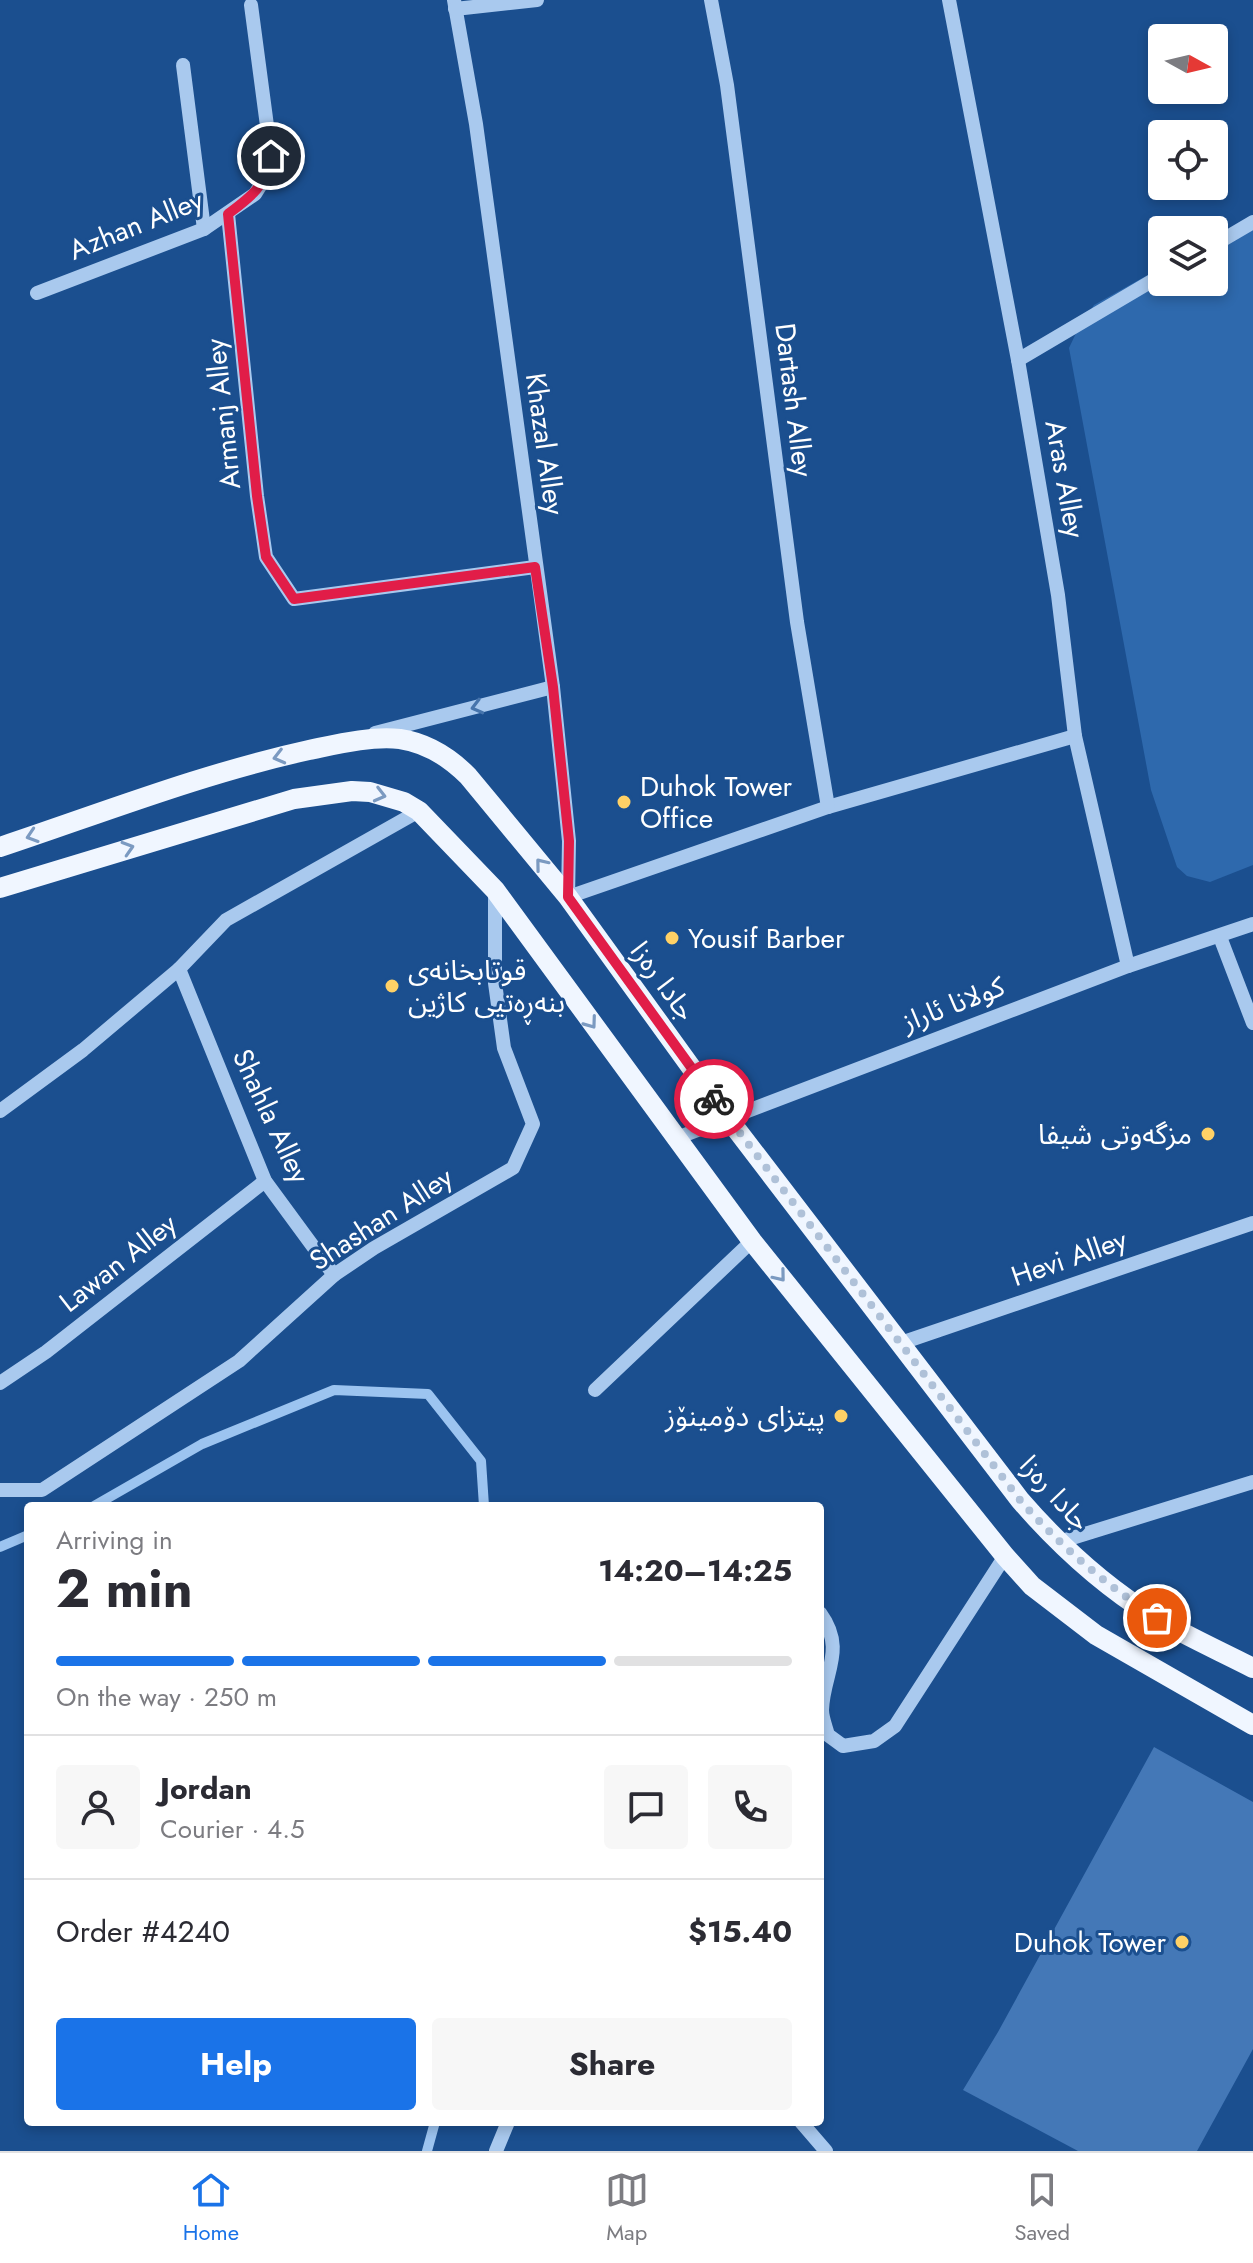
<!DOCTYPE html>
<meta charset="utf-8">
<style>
:root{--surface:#fff;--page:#f7f7f7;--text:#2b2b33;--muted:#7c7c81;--line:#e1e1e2;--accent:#1a73e8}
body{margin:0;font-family:Jost,"Noto Sans Arabic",sans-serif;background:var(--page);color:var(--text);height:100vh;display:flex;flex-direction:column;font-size:30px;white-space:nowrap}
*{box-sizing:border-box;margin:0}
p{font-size:26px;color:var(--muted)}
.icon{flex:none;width:44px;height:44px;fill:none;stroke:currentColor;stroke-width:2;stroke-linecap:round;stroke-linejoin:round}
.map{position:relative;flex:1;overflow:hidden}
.details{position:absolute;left:24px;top:1502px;width:800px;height:624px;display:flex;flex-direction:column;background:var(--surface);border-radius:8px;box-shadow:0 4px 12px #0003}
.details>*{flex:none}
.needle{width:52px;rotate:98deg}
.tools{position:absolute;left:1148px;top:24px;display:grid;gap:16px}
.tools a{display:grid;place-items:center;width:80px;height:80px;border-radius:8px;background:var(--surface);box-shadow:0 4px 12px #0003;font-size:40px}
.pin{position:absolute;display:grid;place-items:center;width:68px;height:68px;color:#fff;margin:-34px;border:4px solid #fff;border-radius:50%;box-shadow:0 2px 8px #0007}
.courier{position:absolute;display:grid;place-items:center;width:80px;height:80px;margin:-40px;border:6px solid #e11d48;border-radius:50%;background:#fff;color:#222;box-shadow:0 2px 10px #0007}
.summary em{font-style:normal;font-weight:700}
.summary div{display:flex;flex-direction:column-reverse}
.summary{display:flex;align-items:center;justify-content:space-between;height:136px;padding:0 32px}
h1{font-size:52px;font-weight:700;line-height:60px}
.bar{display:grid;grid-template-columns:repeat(4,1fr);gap:12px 8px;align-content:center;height:96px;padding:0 32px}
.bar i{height:10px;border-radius:6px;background:var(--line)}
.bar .on{background:var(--accent)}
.bar p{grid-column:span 4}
.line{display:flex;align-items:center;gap:20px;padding:0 32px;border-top:2px solid var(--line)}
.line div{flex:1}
.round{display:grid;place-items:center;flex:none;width:84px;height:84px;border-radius:8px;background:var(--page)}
.cta{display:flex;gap:16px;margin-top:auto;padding:16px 32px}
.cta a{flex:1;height:92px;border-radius:8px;background:var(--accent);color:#fff;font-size:32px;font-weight:700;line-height:92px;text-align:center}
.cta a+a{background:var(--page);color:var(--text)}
.tab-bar{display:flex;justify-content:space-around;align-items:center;height:112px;border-top:2px solid var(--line);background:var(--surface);font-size:22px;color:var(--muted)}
.tab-bar a{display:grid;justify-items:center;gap:4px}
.tab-bar .on{color:var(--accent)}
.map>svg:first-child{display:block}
</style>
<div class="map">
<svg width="1253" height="2151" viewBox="0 0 1253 2151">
<rect width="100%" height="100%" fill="#1b4f8f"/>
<polygon fill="#2e69ad" points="1253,217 1253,865 1210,882 1187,876 1177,867 1151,790 1069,348 1078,329 1094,305 1162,267 1162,282 1214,282 1214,238"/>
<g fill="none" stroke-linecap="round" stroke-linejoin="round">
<g stroke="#9cc4f0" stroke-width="10">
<polyline points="94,1506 202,1444 334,1390 428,1394 481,1461 484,1506"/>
<polyline points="0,1547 28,1535"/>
<polyline points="427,2151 435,2122"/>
</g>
</g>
<polygon fill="#4478b7" points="1154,1747 1253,1802 1253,2049 1197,2151 1078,2151 963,2090 998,2032"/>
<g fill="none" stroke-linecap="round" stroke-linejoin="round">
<g stroke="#a9c9ee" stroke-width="14">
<polyline points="454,0 476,124 553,687 569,841 568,897 828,807 1075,736"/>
<polyline points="711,0 727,85 797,622 828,807"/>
<polyline points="949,0 1018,360 1058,595 1075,736 1128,966"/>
<polyline points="455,9 537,0"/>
<polyline points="183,65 204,229"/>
<polyline points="228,214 257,496 266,557 294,599 535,567"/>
<polyline points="1214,245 1253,222"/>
<polyline points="37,293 204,229 255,194 267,175 271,156 251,5"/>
<polyline points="1018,360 1162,275"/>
<polyline points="375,733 553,687"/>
<polyline points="1220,937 1253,1023"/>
<polyline points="179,969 265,1181 334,1275"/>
<polyline points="0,1111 83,1050 179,969 226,920 419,811"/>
<polyline points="674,1139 1128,966 1253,924"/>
<polyline points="901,1343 1253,1223"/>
<polyline points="0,1383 46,1352 265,1181"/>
<polyline points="595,1390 752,1241"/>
<polyline points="0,1490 42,1490 239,1361 334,1275 374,1248 513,1168 533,1124 504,1048 495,983 495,890"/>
<polyline points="1059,1542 1253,1482"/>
<path d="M820,1613C847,1650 823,1673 822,1710C822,1718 826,1727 828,1735L843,1746L874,1741L895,1726L1005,1556"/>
<polyline points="801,2122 826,2151"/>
<polyline points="496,2151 508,2122"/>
</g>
<g stroke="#f0f6ff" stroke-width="20">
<path d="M0,847C102,813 204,773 309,750C338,744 370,736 400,739C427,743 449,757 468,776L568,897L727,1117L1020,1500C1059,1545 1104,1586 1154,1617C1186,1636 1220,1651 1253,1668"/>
<polyline points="0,888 294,799 352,791 370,792 404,802 419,811 495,890 752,1241 1005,1556 1032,1586 1096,1635 1253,1725"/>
</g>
</g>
<defs><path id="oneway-chevron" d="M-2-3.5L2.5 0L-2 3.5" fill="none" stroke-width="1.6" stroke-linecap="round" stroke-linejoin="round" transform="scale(2)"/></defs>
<use stroke="#4674ac" href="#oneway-chevron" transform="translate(477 707) rotate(165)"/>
<g stroke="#7b9ac1">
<use href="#oneway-chevron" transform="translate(279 757) rotate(166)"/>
<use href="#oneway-chevron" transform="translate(380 795) rotate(14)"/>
<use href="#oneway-chevron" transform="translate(32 836) rotate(162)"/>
<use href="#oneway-chevron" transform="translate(128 848) rotate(-17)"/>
<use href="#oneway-chevron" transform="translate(541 864) rotate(-129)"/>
<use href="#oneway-chevron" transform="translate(591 1023) rotate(54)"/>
<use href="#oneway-chevron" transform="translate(780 1276) rotate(51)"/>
</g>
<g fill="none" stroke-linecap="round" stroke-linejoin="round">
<path stroke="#afc1d8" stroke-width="8" stroke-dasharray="0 14.4" d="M714,1099L1020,1500C1060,1546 1106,1585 1157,1618"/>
<path stroke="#e11d48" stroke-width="10" d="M271,156C265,187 252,196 228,214L257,496L266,557L294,599L535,567L553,687L569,841L568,897L714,1099"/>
</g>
<g fill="#ffd166" stroke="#1b4f8f" stroke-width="3">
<circle cx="624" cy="802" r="8"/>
<circle cx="672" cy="938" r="8"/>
<circle cx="392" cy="986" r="8"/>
<circle cx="1208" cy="1134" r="8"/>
<circle cx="841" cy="1416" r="8"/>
<circle cx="1182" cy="1942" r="8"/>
</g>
<g text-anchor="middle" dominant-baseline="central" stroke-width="6" stroke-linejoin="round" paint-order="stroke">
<g font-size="28" fill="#fff" stroke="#1b4f8f">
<text transform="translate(136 225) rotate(-22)">Azhan Alley</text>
<text transform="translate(794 400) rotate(83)">Dartash Alley</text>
<text transform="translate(223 414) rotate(-96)">Armanj Alley</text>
<text transform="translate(545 444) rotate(82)">Khazal Alley</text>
<text transform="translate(1065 479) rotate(80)">Aras Alley</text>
<text transform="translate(663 981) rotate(54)">جادا ره‌زا</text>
<text transform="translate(953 1004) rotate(-21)">کولانا ئاراز</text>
<text transform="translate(271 1116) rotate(65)">Shahla Alley</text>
<text transform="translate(381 1219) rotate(-33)">Shashan Alley</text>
<text transform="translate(1069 1258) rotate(-19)">Hevi Alley</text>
<text transform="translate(118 1263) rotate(-38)">Lawan Alley</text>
<text transform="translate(1055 1493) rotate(48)">جادا ره‌زا</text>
</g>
<g font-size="28" fill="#fff" stroke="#1b4f8f" text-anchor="start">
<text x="640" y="786">Duhok Tower<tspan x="640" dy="32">Office</tspan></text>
<text x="688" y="938">Yousif Barber</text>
<text x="408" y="970">قوتابخانەی<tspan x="408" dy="32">بنەڕەتیی کاژین</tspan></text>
<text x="1192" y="1134" text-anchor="end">مزگەوتی شیفا</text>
<text x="825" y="1416" text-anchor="end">پیتزای دۆمینۆز</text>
<text x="1166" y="1942" text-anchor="end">Duhok Tower</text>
</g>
</g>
</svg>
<div class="tools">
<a><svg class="needle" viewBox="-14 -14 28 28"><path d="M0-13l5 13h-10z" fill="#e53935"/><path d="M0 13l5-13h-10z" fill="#7c7c81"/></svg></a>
<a><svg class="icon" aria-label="locate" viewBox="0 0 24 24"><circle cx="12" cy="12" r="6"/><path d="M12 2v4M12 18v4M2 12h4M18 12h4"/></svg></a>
<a><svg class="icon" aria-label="layers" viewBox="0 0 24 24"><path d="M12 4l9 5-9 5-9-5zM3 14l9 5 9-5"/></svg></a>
</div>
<div class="pin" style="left:1157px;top:1618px;background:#ea580c"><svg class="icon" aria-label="bag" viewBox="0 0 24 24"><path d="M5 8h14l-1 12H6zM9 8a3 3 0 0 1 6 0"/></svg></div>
<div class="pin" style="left:271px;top:156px;background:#1f2937"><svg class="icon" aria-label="home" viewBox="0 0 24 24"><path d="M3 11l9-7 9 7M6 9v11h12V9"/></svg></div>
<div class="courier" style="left:714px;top:1099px"><svg class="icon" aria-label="bike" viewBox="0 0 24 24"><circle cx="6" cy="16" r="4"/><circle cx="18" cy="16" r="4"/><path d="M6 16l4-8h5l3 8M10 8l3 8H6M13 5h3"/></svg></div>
<section class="details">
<div class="summary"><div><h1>2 min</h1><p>Arriving in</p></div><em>14:20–14:25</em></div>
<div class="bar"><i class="on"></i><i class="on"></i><i class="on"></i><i></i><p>On the way · 250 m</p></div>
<div class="line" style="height:144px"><a class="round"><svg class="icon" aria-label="person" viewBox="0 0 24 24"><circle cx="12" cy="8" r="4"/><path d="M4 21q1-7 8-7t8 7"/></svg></a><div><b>Jordan</b><p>Courier · 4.5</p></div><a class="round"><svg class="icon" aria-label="chat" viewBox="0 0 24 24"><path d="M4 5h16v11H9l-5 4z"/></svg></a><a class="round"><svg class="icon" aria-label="phone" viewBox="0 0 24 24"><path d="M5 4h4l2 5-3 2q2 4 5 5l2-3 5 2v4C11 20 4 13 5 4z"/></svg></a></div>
<div class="line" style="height:104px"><div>Order #4240</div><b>$15.40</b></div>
<div class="cta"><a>Help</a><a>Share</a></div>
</section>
</div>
<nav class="tab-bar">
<a class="on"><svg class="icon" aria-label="home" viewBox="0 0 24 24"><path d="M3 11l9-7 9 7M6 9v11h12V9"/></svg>Home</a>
<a><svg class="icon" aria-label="map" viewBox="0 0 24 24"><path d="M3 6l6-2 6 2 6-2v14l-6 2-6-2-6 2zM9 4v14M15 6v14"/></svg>Map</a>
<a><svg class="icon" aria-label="saved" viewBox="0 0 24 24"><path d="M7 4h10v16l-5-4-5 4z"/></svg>Saved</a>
</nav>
